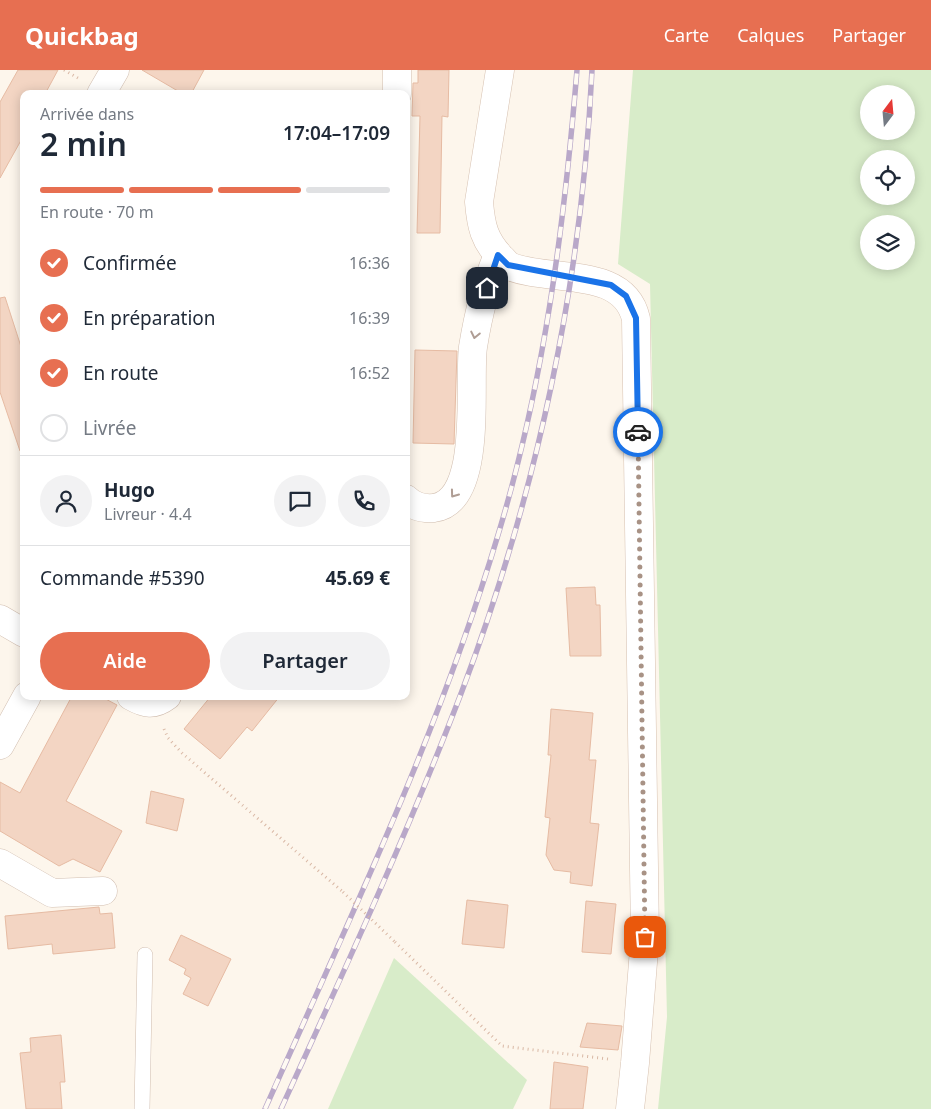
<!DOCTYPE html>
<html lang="fr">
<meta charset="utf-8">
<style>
:root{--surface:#fff;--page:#f2f2f3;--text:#1f2937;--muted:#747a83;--line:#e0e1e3;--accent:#e76f51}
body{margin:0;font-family:"Noto Sans",sans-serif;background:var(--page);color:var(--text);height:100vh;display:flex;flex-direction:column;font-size:19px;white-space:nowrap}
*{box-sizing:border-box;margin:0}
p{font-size:16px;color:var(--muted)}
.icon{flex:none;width:28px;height:28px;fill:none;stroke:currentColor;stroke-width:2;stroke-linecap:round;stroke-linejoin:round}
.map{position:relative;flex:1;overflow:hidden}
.side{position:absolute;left:20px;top:20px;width:390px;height:610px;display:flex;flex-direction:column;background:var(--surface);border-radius:10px;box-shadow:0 2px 12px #0003}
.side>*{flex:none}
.needle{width:32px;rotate:16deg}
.controls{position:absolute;left:860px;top:15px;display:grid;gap:10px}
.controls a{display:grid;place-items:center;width:55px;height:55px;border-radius:50%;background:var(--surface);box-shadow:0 2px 12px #0003;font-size:25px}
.pin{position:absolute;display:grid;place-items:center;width:42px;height:42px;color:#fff;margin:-21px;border-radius:10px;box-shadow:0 2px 8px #0006}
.courier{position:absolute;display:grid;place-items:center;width:50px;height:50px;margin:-25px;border:4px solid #1a73e8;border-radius:50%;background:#fff;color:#222;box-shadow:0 1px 6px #0007}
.overview em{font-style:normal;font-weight:600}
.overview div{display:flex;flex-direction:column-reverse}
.overview{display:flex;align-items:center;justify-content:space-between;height:85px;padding:0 20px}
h1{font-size:32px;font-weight:600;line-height:38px}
.bar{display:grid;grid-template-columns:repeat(4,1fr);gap:8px 5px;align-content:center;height:60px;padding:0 20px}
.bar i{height:6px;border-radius:4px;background:var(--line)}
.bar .selected{background:var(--accent)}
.bar p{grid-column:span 4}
.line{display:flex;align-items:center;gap:12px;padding:0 20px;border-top:1px solid var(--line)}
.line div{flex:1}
.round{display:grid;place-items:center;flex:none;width:52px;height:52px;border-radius:26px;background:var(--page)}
ol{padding:0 20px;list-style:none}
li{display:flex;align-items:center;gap:15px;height:55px}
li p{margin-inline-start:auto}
li .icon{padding:5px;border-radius:50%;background:var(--accent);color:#fff;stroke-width:4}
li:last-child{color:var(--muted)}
li i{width:28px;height:28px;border:2px solid var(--line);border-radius:50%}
.cta{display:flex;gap:10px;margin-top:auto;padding:10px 20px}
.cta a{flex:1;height:58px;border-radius:30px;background:var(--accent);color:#fff;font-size:20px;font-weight:600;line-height:58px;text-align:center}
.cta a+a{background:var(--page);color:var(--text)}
header{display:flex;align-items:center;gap:30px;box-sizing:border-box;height:70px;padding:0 25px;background:var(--accent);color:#fff}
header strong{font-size:24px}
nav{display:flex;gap:28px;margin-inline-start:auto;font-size:18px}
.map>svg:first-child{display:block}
</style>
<header>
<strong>Quickbag</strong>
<nav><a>Carte</a><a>Calques</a><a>Partager</a></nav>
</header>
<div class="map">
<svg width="931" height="1039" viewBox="0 0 931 1039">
<rect width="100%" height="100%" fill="#fdf6ec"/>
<g fill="#d8ecc9" fill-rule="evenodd">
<path d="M633,0H931V1039H658L667,947L650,214L618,194ZM869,24H906V61H869ZM869,89H906V126H869ZM869,154H906V191H869Z"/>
<polygon points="394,888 527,1010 513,1039 328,1039"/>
</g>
<g fill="#f3d5c3" stroke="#e6bba3">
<polygon points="18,0 58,0 45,24 24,24 24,65 0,108 0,32"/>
<polygon points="142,0 204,0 191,24 183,24"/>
<polygon points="418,0 449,0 448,47 442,46 440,163 417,163 420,46 412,46 413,13 418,13"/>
<polygon points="5,227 24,286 24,380 20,381 0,322 0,228"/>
<polygon points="415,280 457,281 454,374 413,373"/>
<polygon points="595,517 596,535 600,535 601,586 570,586 566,518"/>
<polygon points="72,626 100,626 117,635 66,731 122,761 100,802 73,789 59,796 0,761 0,712 20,723"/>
<polygon points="211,626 280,626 252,661 247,657 220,689 184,659"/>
<polygon points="551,639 593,643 589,690 596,690 590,753 599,754 592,816 570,813 571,802 554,800 546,785 550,748 545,747 551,685 548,685"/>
<polygon points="151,721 184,729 177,761 146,753"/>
<polygon points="467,830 508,835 504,878 462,874"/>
<polygon points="586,831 616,834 611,884 582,882"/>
<polygon points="99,837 100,844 112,843 115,878 53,884 52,874 8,879 5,846"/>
<polygon points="181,865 231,889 208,936 183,924 191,908 184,904 186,899 169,890"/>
<polygon points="587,953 622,956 618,980 580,977"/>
<polygon points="61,965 65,1012 60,1012 62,1039 26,1039 20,983 31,982 30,968"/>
<polygon points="554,992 588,997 583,1039 550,1039"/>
</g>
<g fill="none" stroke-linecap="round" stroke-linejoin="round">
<defs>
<polyline id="lane" points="142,1039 145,885"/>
<g id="street">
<polyline points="101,24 115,0"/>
<polyline points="397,24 397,0"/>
<path d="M406,429C414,437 423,439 434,438C484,431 468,312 473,277C478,246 486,213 498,185"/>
<polyline points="0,549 24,563"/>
<path d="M131,626C145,634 154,636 167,626"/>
<polyline points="0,675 27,626"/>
<polyline points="0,793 52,823 103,821"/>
</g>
<path id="secondary" d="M500,0L479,132C481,156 484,170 501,188C504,190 506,194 509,196C549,213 624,195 636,249L645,867L635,993L630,1039"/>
</defs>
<use href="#lane" stroke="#d1beb0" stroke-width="16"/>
<use href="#street" stroke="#d1beb0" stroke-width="29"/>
<use href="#secondary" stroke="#d6c0b0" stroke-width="29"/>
<g stroke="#d9b8a5" stroke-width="3" stroke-dasharray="1 4" stroke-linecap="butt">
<polyline points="64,0 78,8"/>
<polyline points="164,659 168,668 182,683 343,822"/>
<polyline points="395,872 502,976 608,989"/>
</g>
<use href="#lane" stroke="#fff" stroke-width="15"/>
<use href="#street" stroke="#fff" stroke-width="28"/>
<use href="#secondary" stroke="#fff" stroke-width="28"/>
<defs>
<g id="rail">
<path d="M265,1039C349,850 439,663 498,465C544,313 564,157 577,0"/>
<path d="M281,1039C344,901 408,763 462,621C537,423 582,211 592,0"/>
</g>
</defs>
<use href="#rail" stroke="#b9a8c9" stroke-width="5.5"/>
<use href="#rail" stroke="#fffaf3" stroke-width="4" stroke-dasharray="11" stroke-linecap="butt"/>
<polyline stroke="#d9b8a5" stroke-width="3" stroke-dasharray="1 4" stroke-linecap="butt" points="343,822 395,872"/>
</g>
<defs><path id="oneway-chevron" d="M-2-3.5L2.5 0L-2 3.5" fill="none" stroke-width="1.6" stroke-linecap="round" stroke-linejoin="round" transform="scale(1.25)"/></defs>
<g stroke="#af9d94">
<use href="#oneway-chevron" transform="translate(475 265) rotate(102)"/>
<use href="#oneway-chevron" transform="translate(454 424) rotate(126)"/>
</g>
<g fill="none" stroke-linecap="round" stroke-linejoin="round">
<polyline stroke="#a89285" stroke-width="5" stroke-dasharray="0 9" points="638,362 645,867"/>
<polyline stroke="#1a73e8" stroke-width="6" points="487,218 498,185 508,195 611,215 626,226 636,248 638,362"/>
</g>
</svg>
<div class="controls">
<a><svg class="needle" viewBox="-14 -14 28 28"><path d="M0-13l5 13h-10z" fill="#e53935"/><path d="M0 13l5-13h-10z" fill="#747a83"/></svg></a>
<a><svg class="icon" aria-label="locate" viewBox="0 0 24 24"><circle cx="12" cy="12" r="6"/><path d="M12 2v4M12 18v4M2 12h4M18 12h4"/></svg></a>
<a><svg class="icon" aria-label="layers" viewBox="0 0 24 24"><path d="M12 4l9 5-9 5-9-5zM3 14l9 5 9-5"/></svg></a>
</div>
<div class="pin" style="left:645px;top:867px;background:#ea580c"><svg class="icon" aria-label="bag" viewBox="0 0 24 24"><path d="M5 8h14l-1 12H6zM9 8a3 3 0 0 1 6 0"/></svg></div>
<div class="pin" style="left:487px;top:218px;background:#1f2937"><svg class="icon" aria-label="home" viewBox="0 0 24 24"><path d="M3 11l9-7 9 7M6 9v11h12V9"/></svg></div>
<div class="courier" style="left:638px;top:362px"><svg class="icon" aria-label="car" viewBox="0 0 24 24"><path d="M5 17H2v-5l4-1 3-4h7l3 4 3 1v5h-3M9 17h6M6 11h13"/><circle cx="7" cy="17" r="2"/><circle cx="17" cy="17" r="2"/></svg></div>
<section class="side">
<div class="overview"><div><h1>2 min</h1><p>Arrivée dans</p></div><em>17:04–17:09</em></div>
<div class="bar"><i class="selected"></i><i class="selected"></i><i class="selected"></i><i></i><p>En route · 70 m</p></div>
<ol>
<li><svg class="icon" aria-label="check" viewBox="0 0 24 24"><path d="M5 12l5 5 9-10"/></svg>Confirmée<p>16:36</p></li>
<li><svg class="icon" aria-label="check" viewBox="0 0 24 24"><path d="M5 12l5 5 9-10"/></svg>En préparation<p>16:39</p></li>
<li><svg class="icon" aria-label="check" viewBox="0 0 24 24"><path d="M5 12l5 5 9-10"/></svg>En route<p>16:52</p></li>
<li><i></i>Livrée</li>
</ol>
<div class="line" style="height:90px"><a class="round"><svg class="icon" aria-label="person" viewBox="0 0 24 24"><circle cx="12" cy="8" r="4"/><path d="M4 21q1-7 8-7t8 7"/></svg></a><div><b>Hugo</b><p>Livreur · 4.4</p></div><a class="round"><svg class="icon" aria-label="chat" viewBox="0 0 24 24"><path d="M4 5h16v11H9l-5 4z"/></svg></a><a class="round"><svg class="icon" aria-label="phone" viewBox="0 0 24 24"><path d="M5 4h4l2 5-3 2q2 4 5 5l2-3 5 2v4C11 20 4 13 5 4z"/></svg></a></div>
<div class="line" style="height:65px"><div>Commande #5390</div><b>45.69 €</b></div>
<div class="cta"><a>Aide</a><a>Partager</a></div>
</section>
</div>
